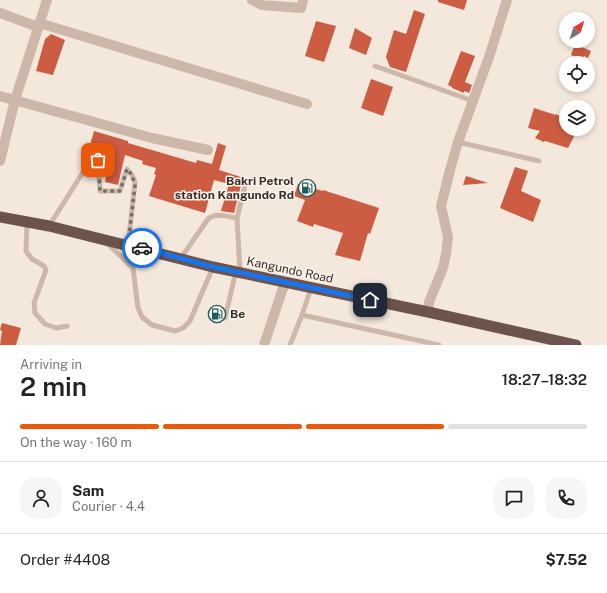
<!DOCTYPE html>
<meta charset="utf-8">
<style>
:root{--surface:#fff;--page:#f6f6f6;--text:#222;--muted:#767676;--line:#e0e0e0;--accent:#ea580c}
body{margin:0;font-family:"Public Sans",sans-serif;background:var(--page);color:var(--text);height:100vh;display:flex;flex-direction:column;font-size:15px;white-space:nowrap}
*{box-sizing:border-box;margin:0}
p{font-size:13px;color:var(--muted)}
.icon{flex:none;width:22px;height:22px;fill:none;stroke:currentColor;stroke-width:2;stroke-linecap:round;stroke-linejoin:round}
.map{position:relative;height:345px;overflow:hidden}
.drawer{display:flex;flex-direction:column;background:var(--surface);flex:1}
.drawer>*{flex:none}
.needle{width:26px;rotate:38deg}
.fabs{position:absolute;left:559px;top:12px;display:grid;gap:8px}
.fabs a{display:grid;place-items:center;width:36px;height:36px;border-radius:50%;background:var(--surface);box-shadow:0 2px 6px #0003;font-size:20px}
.pin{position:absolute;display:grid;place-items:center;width:34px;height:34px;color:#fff;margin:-17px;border-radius:8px;box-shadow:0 2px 6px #0006}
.courier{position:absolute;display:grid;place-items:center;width:40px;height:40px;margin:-20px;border:3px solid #1a73e8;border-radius:50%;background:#fff;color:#222;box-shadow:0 1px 5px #0007}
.overview em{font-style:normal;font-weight:600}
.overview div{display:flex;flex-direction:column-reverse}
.overview{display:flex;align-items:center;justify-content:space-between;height:68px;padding:0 20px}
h1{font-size:26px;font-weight:600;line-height:30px}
.bar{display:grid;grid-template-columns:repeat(4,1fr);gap:6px 4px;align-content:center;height:48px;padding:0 20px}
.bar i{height:5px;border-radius:3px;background:var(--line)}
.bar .on{background:var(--accent)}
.bar p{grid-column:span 4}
.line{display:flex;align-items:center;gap:10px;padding:0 20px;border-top:1px solid var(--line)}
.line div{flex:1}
.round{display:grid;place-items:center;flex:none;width:42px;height:42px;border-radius:16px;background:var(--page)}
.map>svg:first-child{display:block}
</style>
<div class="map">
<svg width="607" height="345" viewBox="0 0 607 345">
<rect width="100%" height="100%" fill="#f4e8dd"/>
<g fill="#cc5d43">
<polygon points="438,0 467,0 464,10 438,2"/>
<polygon points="414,10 425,14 406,72 390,67 386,57 394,30 406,34"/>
<polygon points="316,21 336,26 324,62 305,56"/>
<polygon points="355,28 372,38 366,55 349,48"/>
<polygon points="51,34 65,40 53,75 36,71 45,39"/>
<polygon points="575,44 591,51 588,58 584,56 582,60 571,55"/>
<polygon points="461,51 475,56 465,82 472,85 469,93 464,91 464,93 452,88 452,87 448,85"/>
<polygon points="371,79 393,87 383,116 361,108"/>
<polygon points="534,108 556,115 556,114 566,119 566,129 578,129 568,148 545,141 544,142 535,138 540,131 528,128"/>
<polygon points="94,131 128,141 128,143 196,163 197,160 212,164 218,143 226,146 219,170 244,178 241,185 234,213 221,211 229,184 214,180 205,213 149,196 156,175 154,174 156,168 142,164 143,161 125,155 118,185 105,182 112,152 90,145"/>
<polygon points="515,167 528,171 521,191 541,200 533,222 500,208"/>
<polygon points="466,176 488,183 463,185"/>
<polygon points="298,184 323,191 323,190 379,208 370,234 368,233 360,261 335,255 343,233 314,224 313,227 297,221 305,200 294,196"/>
<polygon points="2,323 21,328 16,345 0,345 2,331 0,330"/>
</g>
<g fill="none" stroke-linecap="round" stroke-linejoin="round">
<g stroke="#cdb7a8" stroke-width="5">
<polyline points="375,66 473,101"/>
<polyline points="458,142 539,161"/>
<polyline points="237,218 245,186"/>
<polyline points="27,222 26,251 32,259 44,266 46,270 34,303 35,313 45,324 56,328 67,326"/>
<polyline points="49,226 87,166 93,161 98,160 100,191 120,191 127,169 132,175 135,182 128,245"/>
<polyline points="107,243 133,268 138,308 142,317 152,325 175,331 183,328 190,321 213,267"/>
<path d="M181,258L208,219C216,212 228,217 237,218L240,272"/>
<polyline points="311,288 302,315 439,345"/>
<polyline points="225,318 236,271"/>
<polyline points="290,345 302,315"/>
</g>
<g stroke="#cdb7a8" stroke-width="10">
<polyline points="252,0 262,5 301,8 303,0"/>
<polyline points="0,13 38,27"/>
<polyline points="39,23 307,104"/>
<polyline points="0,96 152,138 208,150"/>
<polyline points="0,161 15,100 47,0"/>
<polyline points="428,312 429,302 443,268 446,254 448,237 441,206 450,170 458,142 489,57 507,0"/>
<polyline points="264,345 285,282"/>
</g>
<polyline stroke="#6c544c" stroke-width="11" points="0,217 49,226 213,267 428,312 576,345"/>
</g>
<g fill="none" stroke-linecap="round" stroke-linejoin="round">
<polyline stroke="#7a6e68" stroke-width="4" stroke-dasharray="0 7.2" points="98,160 100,191 120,191 127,169 132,175 135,186 128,245 142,248"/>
<polyline stroke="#1a73e8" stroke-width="5" points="142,248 213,267 370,300"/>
</g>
<defs>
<symbol id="fuel-ring" viewBox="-11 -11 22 22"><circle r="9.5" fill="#fbf2ea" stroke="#1c5d5d" stroke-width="1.5"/><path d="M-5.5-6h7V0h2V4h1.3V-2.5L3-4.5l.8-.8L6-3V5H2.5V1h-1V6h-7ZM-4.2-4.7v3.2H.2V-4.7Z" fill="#1c5d5d"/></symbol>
</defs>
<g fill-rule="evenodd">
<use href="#fuel-ring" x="297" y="178" width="20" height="20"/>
<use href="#fuel-ring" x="207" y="304" width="20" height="20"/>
</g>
<g text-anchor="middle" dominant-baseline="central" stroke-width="3" stroke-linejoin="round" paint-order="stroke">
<g font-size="12" font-weight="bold" fill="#392d29" stroke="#fbf2ea" text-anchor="end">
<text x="294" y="181">Bakri Petrol<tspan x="294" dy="14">station Kangundo Rd</tspan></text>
<text x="230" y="314" text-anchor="start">Be</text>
</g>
<g font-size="12" fill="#392d29" stroke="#fbf2ea">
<text transform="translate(290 270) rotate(12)">Kangundo Road</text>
</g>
</g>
</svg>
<div class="fabs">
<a><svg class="needle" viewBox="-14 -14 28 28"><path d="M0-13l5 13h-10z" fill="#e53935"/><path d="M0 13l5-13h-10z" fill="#767676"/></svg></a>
<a><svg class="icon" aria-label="locate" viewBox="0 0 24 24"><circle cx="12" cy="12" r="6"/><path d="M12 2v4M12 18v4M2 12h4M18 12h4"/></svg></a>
<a><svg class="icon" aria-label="layers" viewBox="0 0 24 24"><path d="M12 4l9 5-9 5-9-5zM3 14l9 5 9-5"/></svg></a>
</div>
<div class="pin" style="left:98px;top:160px;background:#ea580c"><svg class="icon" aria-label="bag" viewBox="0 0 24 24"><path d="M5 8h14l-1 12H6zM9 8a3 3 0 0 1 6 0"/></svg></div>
<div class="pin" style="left:370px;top:300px;background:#1f2937"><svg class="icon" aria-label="home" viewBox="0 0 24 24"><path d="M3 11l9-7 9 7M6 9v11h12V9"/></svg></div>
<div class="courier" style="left:142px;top:248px"><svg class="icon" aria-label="car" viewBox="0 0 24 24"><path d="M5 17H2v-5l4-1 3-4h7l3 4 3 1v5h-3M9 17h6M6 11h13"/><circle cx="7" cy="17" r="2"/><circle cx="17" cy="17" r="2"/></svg></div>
</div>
<section class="drawer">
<div class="overview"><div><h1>2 min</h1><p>Arriving in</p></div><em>18:27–18:32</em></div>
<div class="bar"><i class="on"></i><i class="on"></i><i class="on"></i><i></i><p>On the way · 160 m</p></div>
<div class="line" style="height:72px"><a class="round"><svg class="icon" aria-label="person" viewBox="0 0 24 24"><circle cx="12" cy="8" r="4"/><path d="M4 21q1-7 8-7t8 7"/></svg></a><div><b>Sam</b><p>Courier · 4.4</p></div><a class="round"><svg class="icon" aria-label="chat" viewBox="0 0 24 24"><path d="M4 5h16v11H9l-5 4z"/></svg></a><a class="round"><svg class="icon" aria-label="phone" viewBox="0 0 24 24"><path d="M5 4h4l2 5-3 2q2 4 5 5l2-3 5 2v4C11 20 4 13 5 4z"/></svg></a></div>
<div class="line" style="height:52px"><div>Order #4408</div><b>$7.52</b></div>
</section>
